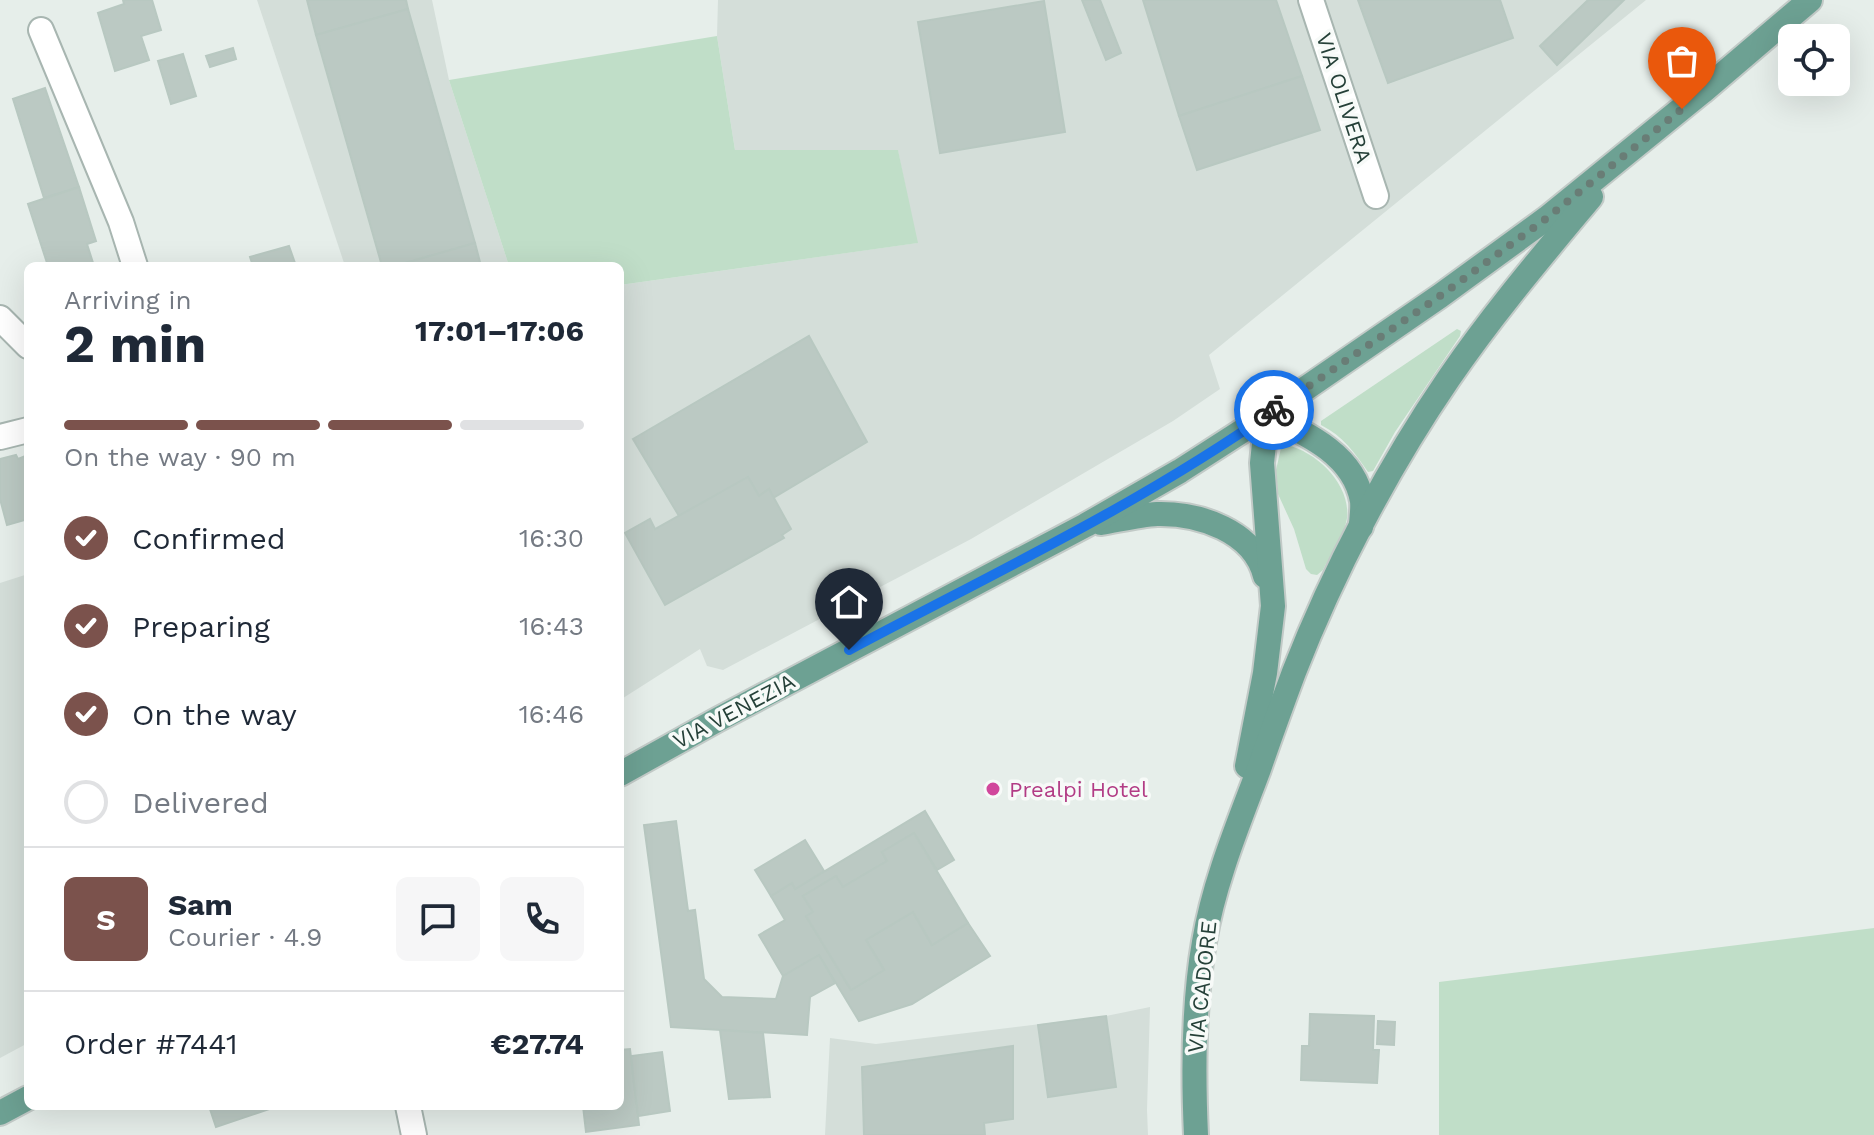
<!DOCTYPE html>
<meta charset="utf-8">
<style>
:root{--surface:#fff;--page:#f6f6f7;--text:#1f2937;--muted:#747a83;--line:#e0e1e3;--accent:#7b524c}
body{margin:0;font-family:"Work Sans",sans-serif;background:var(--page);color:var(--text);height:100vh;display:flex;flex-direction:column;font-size:30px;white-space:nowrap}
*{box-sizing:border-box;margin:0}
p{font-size:26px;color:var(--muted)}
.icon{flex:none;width:44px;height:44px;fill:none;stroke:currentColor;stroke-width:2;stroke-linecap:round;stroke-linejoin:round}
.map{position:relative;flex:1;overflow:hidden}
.side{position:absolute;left:24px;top:262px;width:600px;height:848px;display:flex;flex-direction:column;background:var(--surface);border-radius:12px;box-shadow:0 8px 32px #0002}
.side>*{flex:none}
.fabs{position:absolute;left:1778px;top:24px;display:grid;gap:16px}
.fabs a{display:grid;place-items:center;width:72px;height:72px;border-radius:12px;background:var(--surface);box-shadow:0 8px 32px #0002;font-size:40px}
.pin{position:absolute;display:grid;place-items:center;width:68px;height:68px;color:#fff;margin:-82px -34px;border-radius:50% 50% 50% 0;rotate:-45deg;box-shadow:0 0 8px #0007}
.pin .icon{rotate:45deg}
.courier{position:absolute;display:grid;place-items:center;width:80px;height:80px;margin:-40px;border:6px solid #1a73e8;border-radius:50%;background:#fff;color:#222;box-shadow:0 2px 10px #0007}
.overview em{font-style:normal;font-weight:700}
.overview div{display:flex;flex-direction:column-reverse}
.overview{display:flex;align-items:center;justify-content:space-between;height:136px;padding:0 40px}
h1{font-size:52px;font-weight:700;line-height:60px}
.bar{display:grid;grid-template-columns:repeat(4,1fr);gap:12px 8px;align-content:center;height:96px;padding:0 40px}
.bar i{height:10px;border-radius:6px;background:var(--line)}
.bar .selected{background:var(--accent)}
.bar p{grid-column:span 4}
.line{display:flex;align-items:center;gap:20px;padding:0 40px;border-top:2px solid var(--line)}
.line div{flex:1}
.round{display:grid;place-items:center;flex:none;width:84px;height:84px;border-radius:12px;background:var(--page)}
ol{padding:0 40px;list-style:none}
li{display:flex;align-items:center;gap:24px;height:88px}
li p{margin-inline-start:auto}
li .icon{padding:8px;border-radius:50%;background:var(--accent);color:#fff;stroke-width:4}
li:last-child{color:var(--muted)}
li i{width:44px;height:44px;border:4px solid var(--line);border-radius:50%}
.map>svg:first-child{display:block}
</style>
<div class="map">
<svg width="1874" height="1135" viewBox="0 0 1874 1135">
<rect width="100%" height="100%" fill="#e6eeea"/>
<g fill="#d4ded9">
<polygon points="257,0 432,0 449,80 509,266 345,266"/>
<polygon points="718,0 1646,0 1209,355 1220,389 1173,421 971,539 723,670 707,666 700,649 620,700 620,285 917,243 898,151 735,150 717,36"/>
<polygon points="28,574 28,1043 0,1058 0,583"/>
<polygon points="1150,1007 1147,1110 1148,1135 825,1135 830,1038 876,1044 1106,1016"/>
</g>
<g fill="#c0dec8">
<polygon points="717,36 735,150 898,150 918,243 620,285 620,266 509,266 449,80"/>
<path d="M1457,329L1461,331L1460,336L1395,432L1373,471L1368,472C1355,453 1343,436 1321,425V421Z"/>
<path d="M1287,445C1317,452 1351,485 1347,518C1345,533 1330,556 1323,570L1317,575L1311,574L1306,569L1294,529L1278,494L1276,470L1281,448Z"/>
<polygon points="1874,928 1874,1135 1439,1135 1439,982"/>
</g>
<g fill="#bbc9c3" stroke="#b8c8c1" stroke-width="2">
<polygon points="123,0 152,0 161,30 141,36 149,60 115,71 98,13 124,4"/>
<polygon points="307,0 406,0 408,9 316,35"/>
<polygon points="1082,0 1100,0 1121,53 1106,60"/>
<polygon points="1143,0 1276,0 1302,76 1179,116"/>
<polygon points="1358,0 1500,0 1513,38 1388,83"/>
<polygon points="1588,0 1624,0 1557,65 1540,46"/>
<polygon points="1044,1 1065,132 940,153 918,22"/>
<polygon points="408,9 475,243 395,266 382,266 316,35"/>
<polygon points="233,48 236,59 210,67 206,56"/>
<polygon points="183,54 196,96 171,104 158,61"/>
<polygon points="1302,76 1320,130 1197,170 1179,116"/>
<polygon points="45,88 79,187 44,198 13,99"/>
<polygon points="79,187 96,241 87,244 94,266 48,266 28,204"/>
<polygon points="475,243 481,266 395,266"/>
<polygon points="289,246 296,266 253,266 250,257"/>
<polygon points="809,336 867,442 773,498 769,489 759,496 748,477 679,516 633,439"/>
<polygon points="16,455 18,459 28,455 28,519 7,525 0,499 0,459"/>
<polygon points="748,477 759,496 769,489 791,529 782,535 784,538 665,605 625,533 650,519 655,529"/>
<polygon points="925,811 954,860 937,870 914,833 882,852 887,861 843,887 836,876 803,896 813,912 806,916 851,990 884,970 866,940 913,912 932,945 968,923 990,956 912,1004 859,1021 819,955 783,976 759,935 785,920 771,896 792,883 795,889"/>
<polygon points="676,821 688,911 695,910 704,979 722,997 776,999 783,976 819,955 835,983 810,997 807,1035 671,1027 644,825"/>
<polygon points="914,833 968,923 932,945 913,912 866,940 884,970 851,990 806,916 813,912 803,896 836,876 843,887 887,861 882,852"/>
<polygon points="805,840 824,871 795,889 792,883 771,896 755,870"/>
<polygon points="1310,1014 1374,1016 1373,1050 1379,1050 1377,1083 1301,1080 1302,1046 1309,1046"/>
<polygon points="1106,1016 1116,1087 1048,1097 1038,1025"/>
<polygon points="1378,1021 1395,1022 1394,1045 1377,1044"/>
<polygon points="720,1030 763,1033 770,1097 729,1099"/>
<polygon points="1013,1046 1013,1119 984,1123 985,1135 864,1135 862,1067"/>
<polygon points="630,1049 639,1125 586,1132 583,1106 620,1106 620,1050"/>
<polygon points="662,1052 670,1111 638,1116 631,1056"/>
<polygon points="209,1106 278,1106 216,1127"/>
</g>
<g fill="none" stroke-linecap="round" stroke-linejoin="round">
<defs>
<g id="minor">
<polyline points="1311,0 1376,196"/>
<polyline points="41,30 121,222 135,266"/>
<polyline points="0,318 28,346"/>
<polyline points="0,437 28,430"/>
<polyline points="408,1106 414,1135"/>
</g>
<g id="major">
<path d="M1267,415C1305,433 1354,454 1362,501C1363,509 1361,519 1361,527"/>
<path d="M1101,523C1119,520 1139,515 1157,514C1199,513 1254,531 1265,576"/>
<polyline points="1247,766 1265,673 1273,606 1262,463 1267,415"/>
<polyline points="620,774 717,720 1086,525 1180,471 1267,415 1440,296 1547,218 1702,92 1810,0"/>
<polyline points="0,1113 28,1098"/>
<path d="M1196,1135C1193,1071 1193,1005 1204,942C1214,882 1238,825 1259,769C1270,737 1282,704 1294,672C1333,572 1388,467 1449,378C1492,315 1542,256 1591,197"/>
</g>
</defs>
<use href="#minor" stroke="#a8b6b1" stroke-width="28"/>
<use href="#major" stroke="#c2cac7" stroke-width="28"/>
<use href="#minor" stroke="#fff" stroke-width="24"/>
<use href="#major" stroke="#6da193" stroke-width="24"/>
</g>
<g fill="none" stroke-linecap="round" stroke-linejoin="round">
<polyline stroke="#697d76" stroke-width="8" stroke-dasharray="0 14.4" points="1274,410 1440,296 1547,218 1682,109"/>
<path stroke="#1a73e8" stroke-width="10" d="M849,650C992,574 1141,504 1274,410"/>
</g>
<circle fill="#d1479c" stroke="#f7faf8" stroke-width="3" cx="993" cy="789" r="8"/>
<g text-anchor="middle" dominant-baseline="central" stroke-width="7" stroke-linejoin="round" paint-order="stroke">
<g font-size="22" fill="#254038" stroke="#f7faf8">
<text transform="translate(1344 98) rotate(72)">VIA OLIVERA</text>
<text transform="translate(734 711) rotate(-28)">VIA VENEZIA</text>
<text transform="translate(1202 987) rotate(-84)">VIA CADORE</text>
</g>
<g font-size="22" fill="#b23c85" stroke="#f7faf8" text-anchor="start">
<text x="1009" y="789">Prealpi Hotel</text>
</g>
</g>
</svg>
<div class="fabs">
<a><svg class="icon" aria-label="locate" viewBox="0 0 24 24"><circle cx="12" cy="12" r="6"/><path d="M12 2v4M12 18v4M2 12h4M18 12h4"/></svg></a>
</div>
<div class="pin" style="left:1682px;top:109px;background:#ea580c"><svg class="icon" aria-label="bag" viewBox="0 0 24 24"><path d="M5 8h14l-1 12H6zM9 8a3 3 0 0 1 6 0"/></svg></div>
<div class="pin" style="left:849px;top:650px;background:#1f2937"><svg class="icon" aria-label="home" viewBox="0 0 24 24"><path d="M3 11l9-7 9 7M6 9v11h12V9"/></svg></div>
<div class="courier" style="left:1274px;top:410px"><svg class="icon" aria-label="bike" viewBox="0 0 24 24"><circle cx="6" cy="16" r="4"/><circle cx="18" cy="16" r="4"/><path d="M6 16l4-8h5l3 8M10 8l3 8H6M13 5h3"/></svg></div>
<section class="side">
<div class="overview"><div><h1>2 min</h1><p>Arriving in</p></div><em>17:01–17:06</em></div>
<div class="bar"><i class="selected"></i><i class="selected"></i><i class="selected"></i><i></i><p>On the way · 90 m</p></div>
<ol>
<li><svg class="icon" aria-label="check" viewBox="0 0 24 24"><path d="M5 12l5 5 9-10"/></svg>Confirmed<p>16:30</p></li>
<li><svg class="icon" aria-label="check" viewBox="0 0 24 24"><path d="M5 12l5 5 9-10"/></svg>Preparing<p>16:43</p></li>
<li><svg class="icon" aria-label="check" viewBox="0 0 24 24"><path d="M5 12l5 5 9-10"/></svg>On the way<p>16:46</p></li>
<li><i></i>Delivered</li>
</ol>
<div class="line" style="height:144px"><b class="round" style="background:var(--accent);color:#fff">S</b><div><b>Sam</b><p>Courier · 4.9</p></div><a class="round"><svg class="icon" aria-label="chat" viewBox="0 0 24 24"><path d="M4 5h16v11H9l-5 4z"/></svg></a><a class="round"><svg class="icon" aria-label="phone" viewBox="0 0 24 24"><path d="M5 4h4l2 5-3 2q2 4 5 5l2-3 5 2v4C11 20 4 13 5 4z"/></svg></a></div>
<div class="line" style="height:104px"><div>Order #7441</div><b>€27.74</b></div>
</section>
</div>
